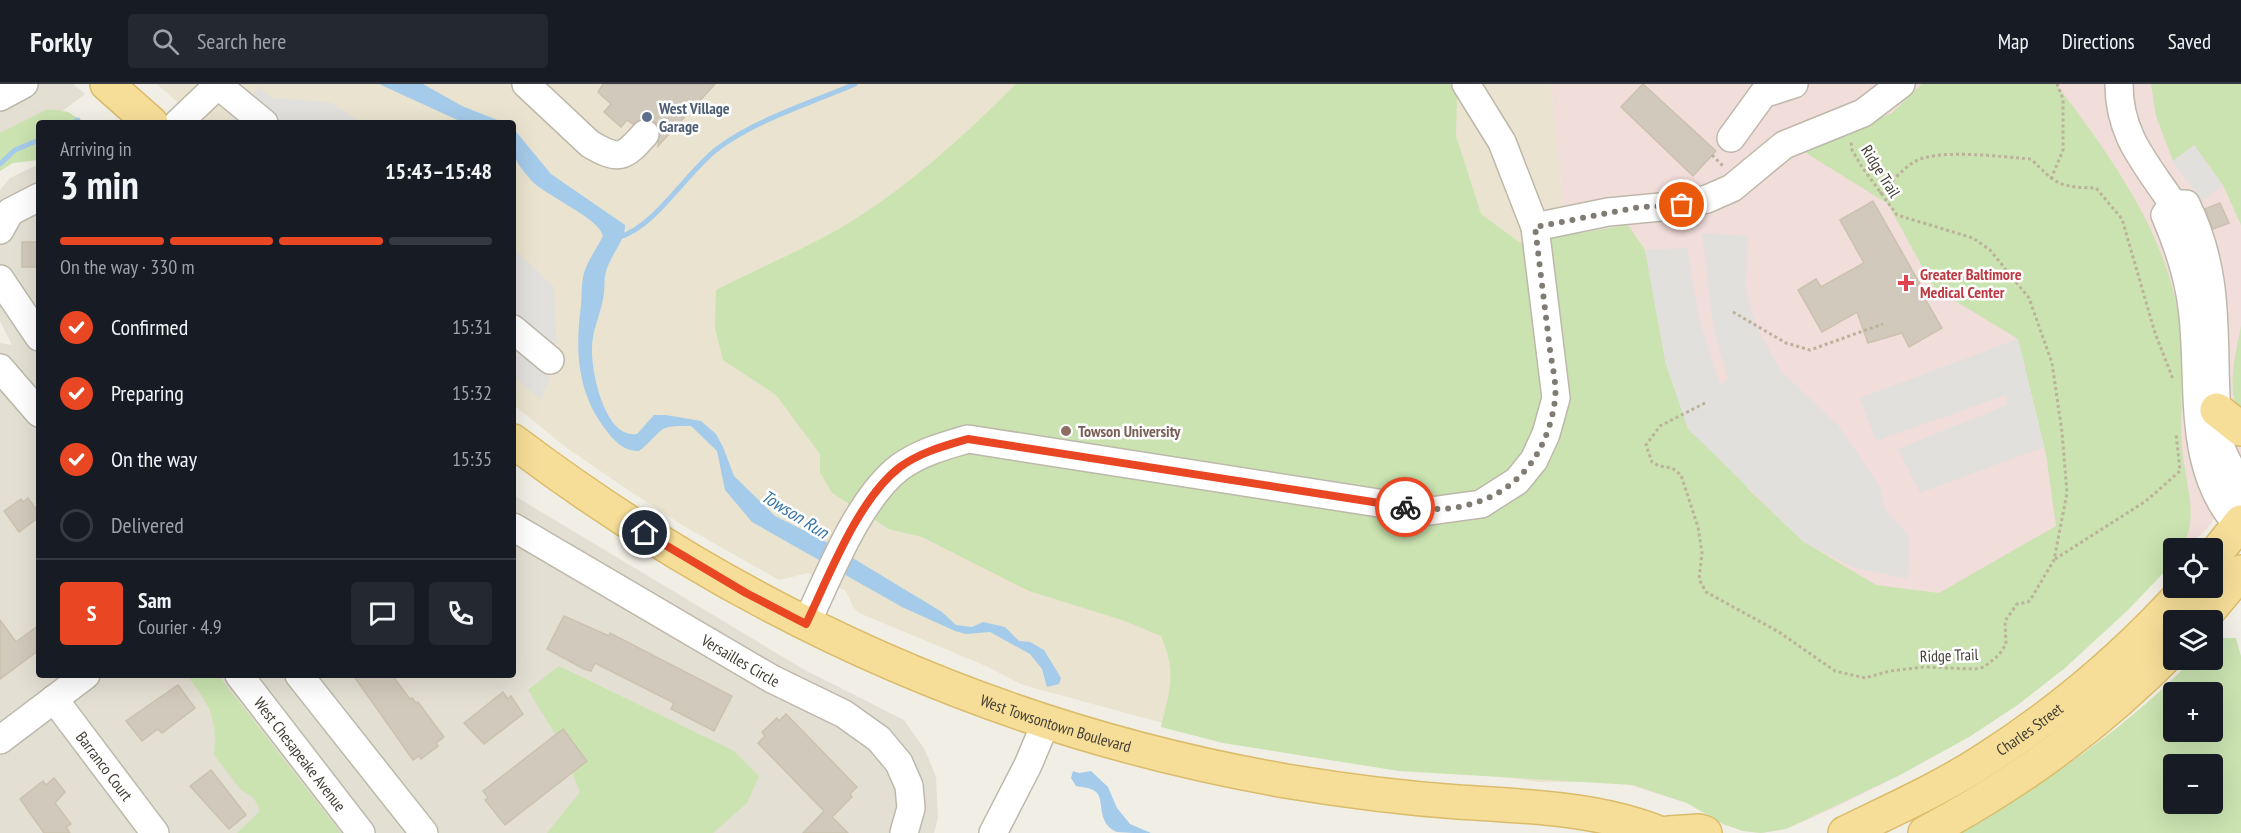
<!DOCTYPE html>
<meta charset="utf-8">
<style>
:root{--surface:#171b24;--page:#242831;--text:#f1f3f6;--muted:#9ea1a6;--line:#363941;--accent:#e94723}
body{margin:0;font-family:"PT Sans Narrow",sans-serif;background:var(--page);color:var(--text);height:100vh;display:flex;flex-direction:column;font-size:22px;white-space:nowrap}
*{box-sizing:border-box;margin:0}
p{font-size:20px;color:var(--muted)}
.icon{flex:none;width:33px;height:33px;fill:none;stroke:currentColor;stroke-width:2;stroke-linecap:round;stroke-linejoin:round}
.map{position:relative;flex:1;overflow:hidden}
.panel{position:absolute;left:36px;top:36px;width:480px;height:558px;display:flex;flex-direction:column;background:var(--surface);border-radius:6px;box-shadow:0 6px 24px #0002}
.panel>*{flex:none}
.tools{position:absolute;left:2163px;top:454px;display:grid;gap:12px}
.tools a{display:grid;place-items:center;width:60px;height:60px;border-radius:6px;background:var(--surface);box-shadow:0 6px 24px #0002;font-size:30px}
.pin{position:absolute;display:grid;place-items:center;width:51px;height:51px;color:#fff;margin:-26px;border:3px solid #fff;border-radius:50%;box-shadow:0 2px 6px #0007}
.courier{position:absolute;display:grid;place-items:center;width:60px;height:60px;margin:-30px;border:4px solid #e94723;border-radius:50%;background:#fff;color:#222;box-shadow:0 2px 8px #0007}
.overview em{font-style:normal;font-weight:600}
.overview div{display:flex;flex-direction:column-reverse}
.overview{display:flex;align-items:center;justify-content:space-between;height:102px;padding:0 24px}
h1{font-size:39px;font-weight:600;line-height:45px}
.bar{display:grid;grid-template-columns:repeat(4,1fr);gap:9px 6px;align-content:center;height:72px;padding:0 24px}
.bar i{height:8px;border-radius:4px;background:var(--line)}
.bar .on{background:var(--accent)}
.bar p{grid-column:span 4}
.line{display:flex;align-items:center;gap:15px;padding:0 24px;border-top:2px solid var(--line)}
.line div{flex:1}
.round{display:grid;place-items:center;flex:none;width:63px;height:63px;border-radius:6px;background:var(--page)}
ol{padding:0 24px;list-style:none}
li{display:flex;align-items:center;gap:18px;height:66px}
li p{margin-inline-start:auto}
li .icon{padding:6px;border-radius:50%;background:var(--accent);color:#fff;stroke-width:4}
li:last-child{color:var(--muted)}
li i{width:33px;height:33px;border:3px solid var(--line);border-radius:50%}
header{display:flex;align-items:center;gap:36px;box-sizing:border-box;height:84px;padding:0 30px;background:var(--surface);border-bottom:2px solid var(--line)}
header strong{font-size:28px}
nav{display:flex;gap:33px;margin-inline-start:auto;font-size:21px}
.search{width:420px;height:54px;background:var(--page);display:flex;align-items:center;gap:15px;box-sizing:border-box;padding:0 21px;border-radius:6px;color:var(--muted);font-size:22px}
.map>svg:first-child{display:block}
</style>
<header>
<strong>Forkly</strong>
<div class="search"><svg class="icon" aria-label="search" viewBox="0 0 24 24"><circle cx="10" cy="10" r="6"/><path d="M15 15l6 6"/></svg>Search here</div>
<nav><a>Map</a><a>Directions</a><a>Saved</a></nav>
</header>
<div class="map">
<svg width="2241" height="749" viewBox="0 0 2241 749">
<rect width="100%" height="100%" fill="#f1eee5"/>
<g fill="#e4dfd3">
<polygon points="0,0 73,0 85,10 52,35 0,55"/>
<polygon points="39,80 39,591 513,591 513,411 803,585 904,636 925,666 936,693 938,734 934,749 0,749 0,259 12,261 0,237 0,106 10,94"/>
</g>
<polygon fill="#e9e3cf" points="157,0 1551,0 1620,698 1539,698 1228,654 1159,638 1023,601 986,582 859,529 853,523 846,507 808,489 779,496 687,444 628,406 564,362 513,320 513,39 200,39"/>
<polygon fill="#f1ddd9" points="1551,0 2241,0 2241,398 2207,445 2184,465 2174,465 1900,691 1832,725 1786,745 1761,749 1743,747 1723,740 1687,719 1620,698"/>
<g fill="#cae3b0" fill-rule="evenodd">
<path d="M1016,0H1450L1457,6L1456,52L1481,130L1520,159L1628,141L1645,166L1666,281L1748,405L1804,458L1876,501L1939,509L2056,442L2046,370L2018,255L1934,204L1888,120L1803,67L1892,29L1922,0H2056C2112,74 2174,158 2181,254C2183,290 2180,327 2182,363C2184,396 2201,434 2181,465H2174L2173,477L2170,482L2128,526L2065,584L2019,620L1969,653L1900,691L1786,745L1761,749L1743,747L1723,740L1687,719L1633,701L1399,687L1223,659L1161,643C1170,604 1177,590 1161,552L1122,536L1029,507L922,453L889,445L832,409L820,388V370L776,311L723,276L715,244L716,206C757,185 800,167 839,145C905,106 962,54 1016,0Z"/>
<polygon points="2151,0 2241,0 2241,141 2223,101 2194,61 2173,77 2156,32"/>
<polygon points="48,25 68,28 85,39 39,39 39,76 13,79 0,87 0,49"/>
<path d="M2241,242V332C2225,309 2236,268 2241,242Z"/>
<path d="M2213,554H2236L2241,572V749H1960C2045,699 2123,647 2192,576H2212ZM2174,609H2212V648H2174ZM2174,681H2212V720H2174Z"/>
<polygon points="559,582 734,667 759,692 747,719 713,749 547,749 580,708 560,658 528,606"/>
<path d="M187,591H218L341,749H237L260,727L254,714L241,706L214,671C218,632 209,622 187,591Z"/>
</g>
<g fill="#e2e0dd">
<polygon points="259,3 273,14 329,18 362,39 227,39"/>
<polygon points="2194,61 2223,101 2202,117 2173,77"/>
<polygon points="1702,149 1748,152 1745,203 1755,240 1780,286 1838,341 1880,403 1885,425 1910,454 1908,495 1852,483 1804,458 1688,345 1666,281 1645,166 1687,164 1698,231 1720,301 1728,295 1714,247"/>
<polygon points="513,164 554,203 557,274 541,316 513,291"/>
<polygon points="2018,255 2044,363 1920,409 1898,365 2007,321 2006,311 1876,357 1860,314"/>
</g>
<g fill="#a5cbea">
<polygon points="379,0 423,0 462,22 505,39 464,39"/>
<path d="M513,44L551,90L625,141C626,157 608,173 605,192C604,200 605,207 603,215C600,232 592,247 592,264C591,288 605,355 637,350L654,331H666L701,337L716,350L723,363L734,392L775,432L823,456L889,496L942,528L956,541L972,543L983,538L1005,543L1019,557L1030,558L1044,566L1061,594L1059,600L1047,603L1042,585L1030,570L990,548L966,550L955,547L902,523L752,438L725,406L717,367L691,342C655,341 665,346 639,367C625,368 614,357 606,346C577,309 575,266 581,222C582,211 581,200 584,189C588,176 597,164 603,152C600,135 549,113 534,99C527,92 518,81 514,72C511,65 513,52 513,44Z"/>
<path d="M1073,687L1079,689L1091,687L1108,703L1117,724L1130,740L1151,749C1142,749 1126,749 1117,748C1095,739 1106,715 1095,707C1090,704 1082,703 1076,702L1071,694Z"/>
</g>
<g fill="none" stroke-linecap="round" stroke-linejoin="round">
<g stroke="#a5cbea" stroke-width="5">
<polyline points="72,39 78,36"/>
<polyline points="0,80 15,66 39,56"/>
<path d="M619,153C655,143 686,89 717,65C755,36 811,19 855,0"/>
</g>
</g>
<g fill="#d1c9bb" stroke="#ccc1af" stroke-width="1.5">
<polygon points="603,0 715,0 658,62 660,46 655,38 641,35 633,40 627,36 621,43 604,28 611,20 598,8"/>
<polygon points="1643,0 1716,67 1693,92 1621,23"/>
<polygon points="1873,117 1920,200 1917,201 1942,244 1909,263 1902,249 1868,259 1857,228 1822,248 1798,206 1816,195 1821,203 1864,179 1840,136"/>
<polygon points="2220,119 2229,139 2213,145 2205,125"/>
<rect x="22" y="158" width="17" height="25"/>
<polygon points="28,414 39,429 39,433 19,448 4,427 21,415 23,418"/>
<polygon points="564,532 609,552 610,549 732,612 714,647 671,625 674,619 595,579 591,587 584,585 547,565"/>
<polygon points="0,536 16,558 39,541 39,566 0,595"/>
<polygon points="353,591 392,591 410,615 412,614 416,619 418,618 444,653 436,659 438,662 421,675 419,672 413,676"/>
<polygon points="178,601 195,624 162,649 158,645 142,657 126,637"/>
<polygon points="503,608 508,615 511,612 523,630 484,660 464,639"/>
<polygon points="786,630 857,703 850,710 852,713 832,733 848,749 803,749 824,727 758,659 765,652 762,648 777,634 779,637"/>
<polygon points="563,645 587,677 505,741 485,716 488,714 483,707"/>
<polygon points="211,686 246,731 229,745 190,702"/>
<polygon points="54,694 65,708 55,719 71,740 66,743 70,749 44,749 20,715 43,697 46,701"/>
</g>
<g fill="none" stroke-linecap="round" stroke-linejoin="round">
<defs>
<g id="minor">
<path d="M526,0L590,60C619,77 624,74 645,50"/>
<path d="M2119,0C2119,52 2146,79 2173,120"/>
<polyline points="218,1 264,39"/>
<polyline points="0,13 24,0"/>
<polyline points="178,39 219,0"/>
<polyline points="1731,54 1763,10 1794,0"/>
<path d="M2173,120H2186C2226,201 2209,269 2219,354C2221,373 2236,388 2239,405C2240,416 2238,430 2238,442"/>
<path d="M2173,120L2165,131C2178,161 2188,190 2192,223C2202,296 2184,385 2240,443"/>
<polyline points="1535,143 1608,128 1682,121 1707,115 1732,104 1784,61 1863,29 1901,0"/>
<polyline points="0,146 10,128 39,113"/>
<polyline points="0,195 39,253"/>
<polyline points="513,245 550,276"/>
<polyline points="0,284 39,329"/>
<path id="s1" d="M513,443L772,595L844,630L879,655L899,679L909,702L911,724L904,749"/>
<path d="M806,540C829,492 858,415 900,383C921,368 944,362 968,355L1430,427L1481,420L1517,397L1534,376L1546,350L1556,314L1535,143L1502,58L1466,0"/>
<path id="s2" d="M239,591L361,749"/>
<polyline points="299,591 424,749"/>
<path id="s3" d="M54,615L155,749"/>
<polyline points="0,656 86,591"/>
<polyline points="993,749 1028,681 1046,638"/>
</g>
<g id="major">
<polyline points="107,0 151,39"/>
<polyline points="2217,326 2241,345"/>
<path id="s4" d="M513,357C746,533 1004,649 1292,698C1347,707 1402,714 1458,718C1522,722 1599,724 1659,749"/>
<polyline points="2212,474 2241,438"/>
<polyline points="2200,537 2241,488"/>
<polyline points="1669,749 1699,747 1705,749"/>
<path id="s5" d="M1845,749C1892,726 1942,704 1986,675C2061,627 2128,570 2187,504"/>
<path d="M1925,749C2016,701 2102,638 2174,564"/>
</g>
</defs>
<use href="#minor" stroke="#beb8ab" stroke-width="30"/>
<use href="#major" stroke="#dabc6a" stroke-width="36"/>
<g stroke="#bcb19a" stroke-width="3" stroke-dasharray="3 3" stroke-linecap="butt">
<polyline points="1712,71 1724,83"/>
<polyline points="2051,95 2063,66 2063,15 2057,0"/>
<path d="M1880,110C1890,100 1902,85 1914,78C1936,64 2004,73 2031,75C2057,101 2059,103 2096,104L2122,135L2155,249L2173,295"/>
<polyline points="1733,228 1786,259 1810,266 1883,240"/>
<polyline points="1705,319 1660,342 1646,361 1652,378 1659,382 1672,384 1681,391 1698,443 1702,469 1699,495 1706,508 1779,548 1835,587 1865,594 1890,587 1924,583 1975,585 1984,583 1999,571 2006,560 2005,537 2017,520 2028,518 2032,513 2054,476 2067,409 2062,348 2052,279 2029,214 1990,166 1973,154 1897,131 1862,83 1852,66 1851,57"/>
<polyline points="2055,475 2146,417 2180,387 2176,349"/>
</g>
<use href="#minor" stroke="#fff" stroke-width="27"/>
<use href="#major" stroke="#f6de98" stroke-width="33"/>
</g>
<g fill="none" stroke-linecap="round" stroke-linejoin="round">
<path stroke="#807c73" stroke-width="6" stroke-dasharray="0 10.8" d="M1405,423C1483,435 1544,397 1555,316C1557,300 1552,281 1550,266C1545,225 1540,184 1535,143L1640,123L1682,121"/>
<path stroke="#e94723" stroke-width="8" d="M645,449L746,509L806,540C829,492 858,415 900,383C921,368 944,362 968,355L1405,423"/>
</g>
<circle fill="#5c6f8a" stroke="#fff" stroke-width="2" cx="647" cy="33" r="6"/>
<path fill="#e0444e" stroke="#fff" stroke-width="2" d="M1903 190h6v6h6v6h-6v6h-6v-6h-6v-6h6z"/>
<circle fill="#8d6e63" stroke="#fff" stroke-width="2" cx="1066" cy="347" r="6"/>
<g text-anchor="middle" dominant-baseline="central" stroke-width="5" stroke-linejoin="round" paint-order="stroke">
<g font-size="16" font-weight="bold" fill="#4e5e75" stroke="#fff" text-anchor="start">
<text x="659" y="24">West Village<tspan x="659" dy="18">Garage</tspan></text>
</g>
<g font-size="16" fill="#433e35" stroke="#fff">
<text transform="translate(1881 87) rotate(58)">Ridge Trail</text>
<text transform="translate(1949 571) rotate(-2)">Ridge Trail</text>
<text stroke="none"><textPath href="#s1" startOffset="264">Versailles Circle</textPath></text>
<text stroke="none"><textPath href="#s4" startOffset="615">West Towsontown Boulevard</textPath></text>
<text stroke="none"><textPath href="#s5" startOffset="212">Charles Street</textPath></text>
<text stroke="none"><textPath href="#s2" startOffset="100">West Chesapeake Avenue</textPath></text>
<text stroke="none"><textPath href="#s3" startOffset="84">Barranco Court</textPath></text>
</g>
<g font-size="16" font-weight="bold" fill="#be3a42" stroke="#fff" text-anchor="start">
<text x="1920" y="190">Greater Baltimore<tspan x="1920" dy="18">Medical Center</tspan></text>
</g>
<g font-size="16" font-weight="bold" fill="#785e54" stroke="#fff" text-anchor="start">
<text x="1078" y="347">Towson University</text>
</g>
<g font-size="18" font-style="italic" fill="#3773a6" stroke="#fff">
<text transform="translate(795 430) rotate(32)">Towson Run</text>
</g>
</g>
</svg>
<div class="tools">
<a><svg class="icon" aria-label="locate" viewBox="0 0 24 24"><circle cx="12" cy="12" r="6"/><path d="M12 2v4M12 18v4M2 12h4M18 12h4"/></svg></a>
<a><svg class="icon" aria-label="layers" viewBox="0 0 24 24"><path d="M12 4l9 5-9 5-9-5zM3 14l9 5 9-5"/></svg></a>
<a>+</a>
<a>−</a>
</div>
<div class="pin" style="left:1682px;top:121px;background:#ea580c"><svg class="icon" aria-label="bag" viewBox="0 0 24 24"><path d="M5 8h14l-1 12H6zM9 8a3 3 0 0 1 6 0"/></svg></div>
<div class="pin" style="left:645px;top:449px;background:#1f2937"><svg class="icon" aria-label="home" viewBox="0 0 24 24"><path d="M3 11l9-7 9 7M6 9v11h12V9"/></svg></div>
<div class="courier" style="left:1405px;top:423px"><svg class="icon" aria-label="bike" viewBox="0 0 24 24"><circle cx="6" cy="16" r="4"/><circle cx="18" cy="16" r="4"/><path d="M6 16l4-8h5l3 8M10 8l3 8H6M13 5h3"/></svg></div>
<section class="panel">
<div class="overview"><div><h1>3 min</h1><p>Arriving in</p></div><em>15:43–15:48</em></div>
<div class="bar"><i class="on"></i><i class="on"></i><i class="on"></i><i></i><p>On the way · 330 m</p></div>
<ol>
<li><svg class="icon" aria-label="check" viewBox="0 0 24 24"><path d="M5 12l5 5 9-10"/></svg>Confirmed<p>15:31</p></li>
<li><svg class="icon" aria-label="check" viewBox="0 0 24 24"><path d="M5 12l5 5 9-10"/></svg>Preparing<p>15:32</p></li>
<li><svg class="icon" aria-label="check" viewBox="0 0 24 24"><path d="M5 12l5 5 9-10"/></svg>On the way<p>15:35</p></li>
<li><i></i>Delivered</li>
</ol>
<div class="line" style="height:108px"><b class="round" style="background:var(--accent);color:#fff">S</b><div><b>Sam</b><p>Courier · 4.9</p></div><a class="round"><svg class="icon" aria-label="chat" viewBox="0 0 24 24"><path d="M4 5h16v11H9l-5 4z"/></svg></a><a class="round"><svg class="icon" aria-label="phone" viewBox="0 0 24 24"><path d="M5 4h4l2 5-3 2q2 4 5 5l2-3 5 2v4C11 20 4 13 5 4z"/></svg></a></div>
</section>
</div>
